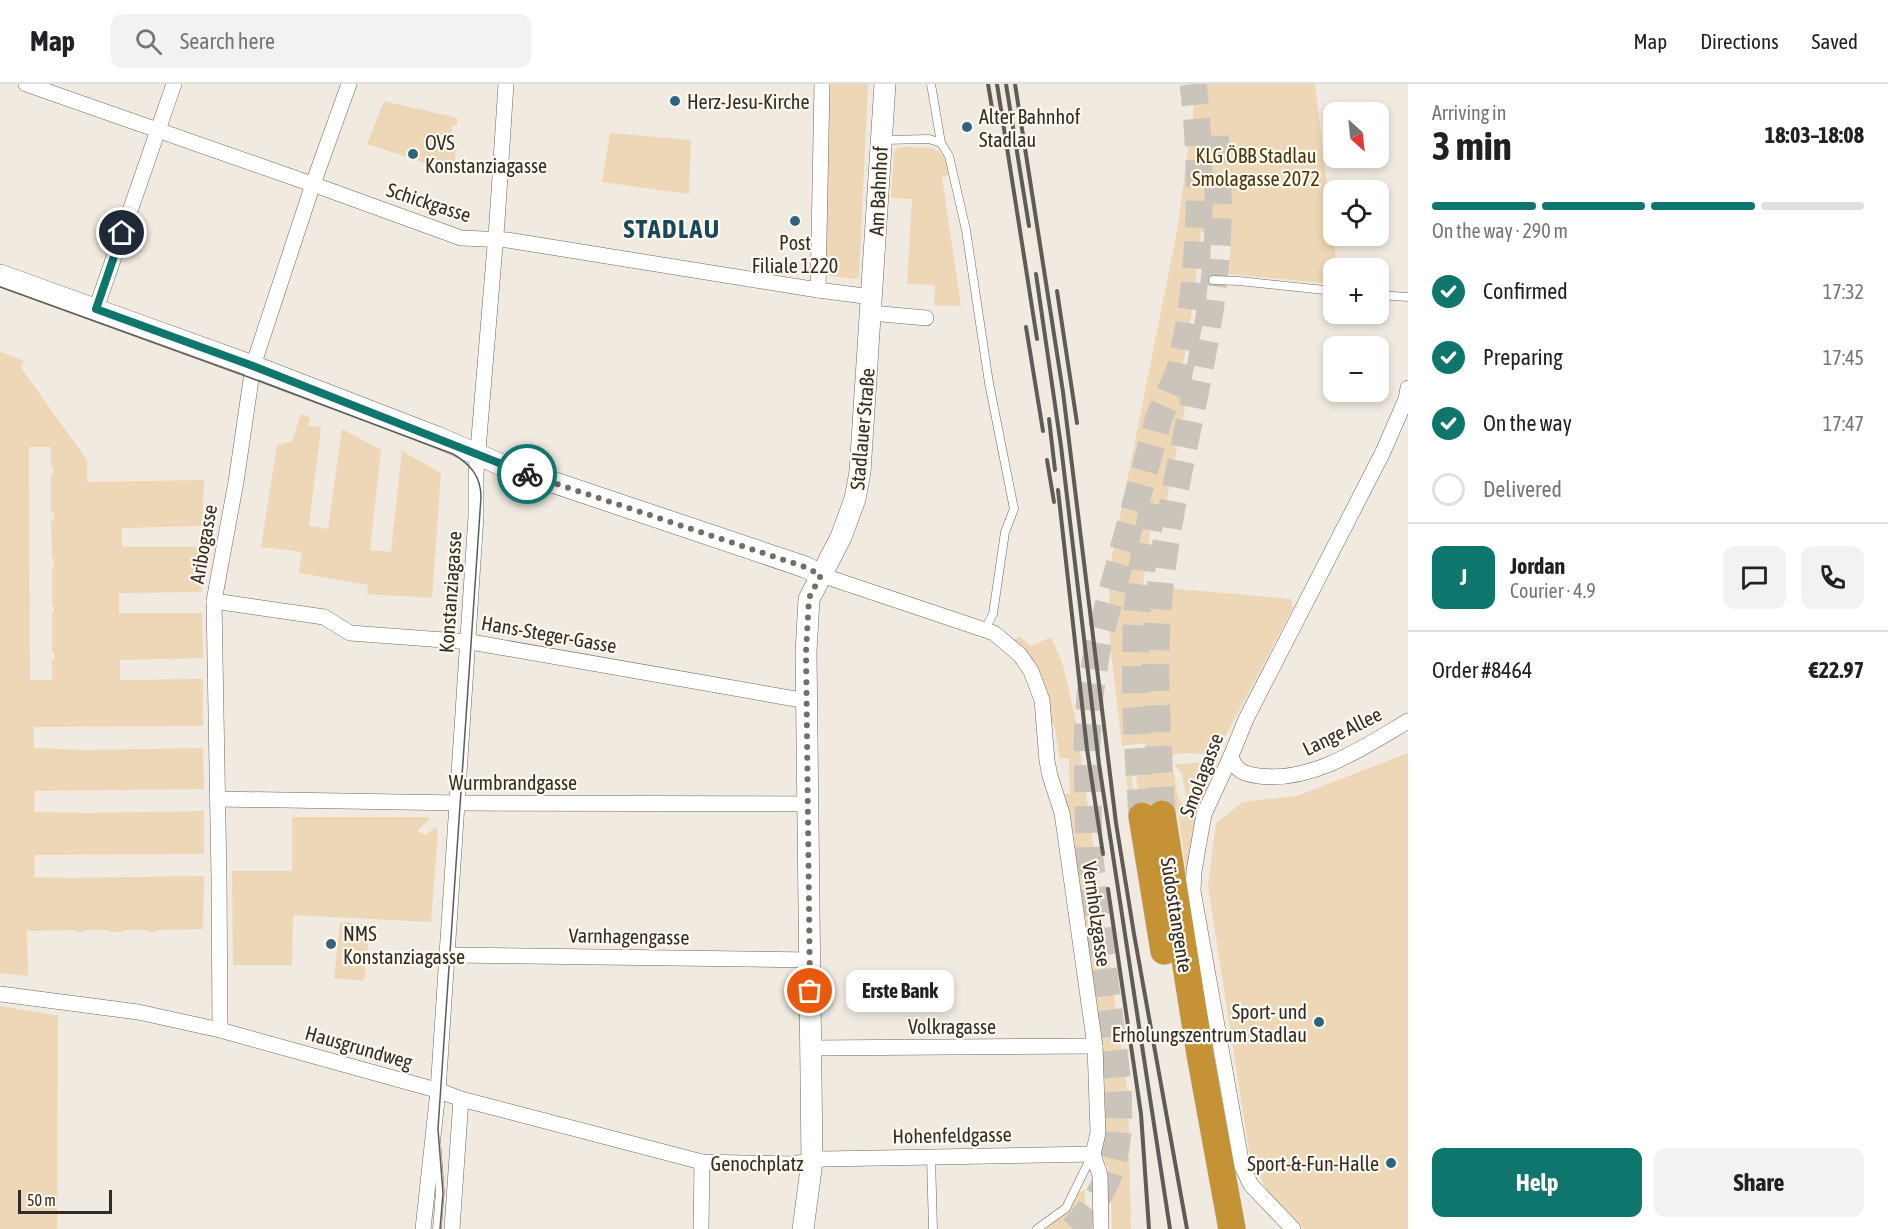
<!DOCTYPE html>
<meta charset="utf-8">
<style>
:root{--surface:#fff;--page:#f2f2f2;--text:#202124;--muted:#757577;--line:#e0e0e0;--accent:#0f766e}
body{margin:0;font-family:"Asap Condensed",sans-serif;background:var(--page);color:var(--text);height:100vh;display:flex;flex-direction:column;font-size:22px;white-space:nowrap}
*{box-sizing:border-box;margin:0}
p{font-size:20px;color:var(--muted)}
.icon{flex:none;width:33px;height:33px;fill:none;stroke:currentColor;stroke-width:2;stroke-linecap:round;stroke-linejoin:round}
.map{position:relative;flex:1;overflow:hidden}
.panel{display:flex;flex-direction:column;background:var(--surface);width:480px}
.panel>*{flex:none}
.needle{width:39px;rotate:153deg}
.fabs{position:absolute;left:1323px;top:18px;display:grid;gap:12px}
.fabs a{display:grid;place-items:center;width:66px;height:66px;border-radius:12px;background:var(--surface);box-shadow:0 3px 9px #0003;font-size:30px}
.scale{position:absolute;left:18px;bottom:15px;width:94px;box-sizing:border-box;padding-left:6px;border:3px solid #2f2c29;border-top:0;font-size:16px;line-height:21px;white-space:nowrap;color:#2f2c29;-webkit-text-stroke:4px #fff8ed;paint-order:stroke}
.pin{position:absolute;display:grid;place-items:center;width:51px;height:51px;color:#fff;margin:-26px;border:3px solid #fff;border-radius:50%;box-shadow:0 2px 6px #0007}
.courier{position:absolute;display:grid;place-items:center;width:60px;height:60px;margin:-30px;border:4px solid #0f766e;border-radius:50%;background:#fff;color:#222;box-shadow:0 2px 8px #0007}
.bubble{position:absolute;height:42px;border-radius:12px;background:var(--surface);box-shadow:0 3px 9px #0003;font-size:20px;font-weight:700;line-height:42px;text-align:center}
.head em{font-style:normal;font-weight:700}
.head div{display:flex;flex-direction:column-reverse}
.head{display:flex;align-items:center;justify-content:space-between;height:102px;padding:0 24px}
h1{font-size:39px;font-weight:700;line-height:45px}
.bar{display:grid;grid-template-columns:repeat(4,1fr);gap:9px 6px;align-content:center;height:72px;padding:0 24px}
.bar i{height:8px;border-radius:4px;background:var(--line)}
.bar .on{background:var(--accent)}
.bar p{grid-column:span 4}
.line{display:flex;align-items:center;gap:15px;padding:0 24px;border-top:2px solid var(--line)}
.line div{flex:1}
.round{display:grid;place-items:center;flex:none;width:63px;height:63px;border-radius:12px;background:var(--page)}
ol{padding:0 24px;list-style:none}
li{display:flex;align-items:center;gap:18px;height:66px}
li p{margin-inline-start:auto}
li .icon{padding:6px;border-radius:50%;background:var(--accent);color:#fff;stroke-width:4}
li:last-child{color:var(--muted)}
li i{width:33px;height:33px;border:3px solid var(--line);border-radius:50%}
.action{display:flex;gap:12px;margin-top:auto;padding:12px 24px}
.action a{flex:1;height:69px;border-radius:12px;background:var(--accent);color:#fff;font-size:24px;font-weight:700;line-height:69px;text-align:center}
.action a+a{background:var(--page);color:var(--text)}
header{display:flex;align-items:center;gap:36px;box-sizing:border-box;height:84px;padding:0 30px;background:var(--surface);border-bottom:2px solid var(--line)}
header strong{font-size:28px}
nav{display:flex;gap:33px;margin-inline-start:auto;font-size:21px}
.search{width:420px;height:54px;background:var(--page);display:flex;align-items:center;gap:15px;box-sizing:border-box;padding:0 21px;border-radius:12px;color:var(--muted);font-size:22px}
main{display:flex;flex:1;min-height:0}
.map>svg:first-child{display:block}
</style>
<header>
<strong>Map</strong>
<div class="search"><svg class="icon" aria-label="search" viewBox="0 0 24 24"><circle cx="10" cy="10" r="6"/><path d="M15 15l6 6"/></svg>Search here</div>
<nav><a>Map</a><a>Directions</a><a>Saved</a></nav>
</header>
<main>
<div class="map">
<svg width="1408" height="1145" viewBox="0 0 1408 1145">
<rect width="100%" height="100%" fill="#f1eae0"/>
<g fill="#edd7b6" fill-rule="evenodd">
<polygon points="828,0 868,0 859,193 854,195 823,191"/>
<path d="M1197,0H1315L1337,184H1334L1333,200L1229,190L1231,149L1201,148L1193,222L1181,291L1191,294L1164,429L1153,427L1143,502L1291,515L1293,524L1222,659C1209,674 1207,669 1189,669C1184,669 1178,670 1173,671V673L1147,675L1145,659L1122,662L1110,560L1109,499L1112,472L1177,147Z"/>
<polygon points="384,17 457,34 457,41 452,42 450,61 456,61 455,79 464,81 462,91 367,60"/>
<polygon points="610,49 691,56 689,110 602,98"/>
<path d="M902,63C931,64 943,58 949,91L942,93L961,222L934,221L935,201L907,200L912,115L891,114L894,68L897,64Z"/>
<path d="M0,268L24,277L21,284L87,376V398L204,396L202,442L122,444V463H202V508L119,509V529H202L203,574L120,576V596L203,595V642L34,643V664L86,666L203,664L204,705L35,707L34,728L87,729L204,727V770L35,771L34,793L70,794L204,792L203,845L157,846L156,848H149L148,846H123L122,848H109V846H84L83,848H76L75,846L27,847L28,892L0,889ZM29,363H51V382L53,383V390H51V429H54V436L51,437L52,475H54V483H52V522H54V529L52,530V568H54L55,575L52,576V596H30Z"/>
<polygon points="301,330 310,334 309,342 321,343 309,442 328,445 342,345 381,366 370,466 391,468 402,367 441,389 432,514 367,510 368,501 299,489 302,468 261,463 277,361 292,357"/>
<polygon points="1019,552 1031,562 1051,553 1063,581 1076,637 1128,1012 1131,1145 1112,1145 1110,1090 1102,1070 1106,1033 1104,973 1098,926 1062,711 1070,709 1069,674 1060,675 1054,641 1049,641 1012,557"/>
<polygon points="1408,669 1408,1145 1304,1145 1267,1107 1250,1073 1208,802 1216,739 1243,718 1297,712"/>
<polygon points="1213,678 1193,714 1187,716 1182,690 1174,680"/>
<polygon points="1148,681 1161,681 1174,689 1178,713 1184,722 1195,721 1213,694 1188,803 1178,728 1132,733 1126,692 1131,691 1133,706 1138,705 1136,692 1149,690"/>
<polygon points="292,733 428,733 430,735 417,747 426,751 435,743 438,747 431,838 293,831 292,881 233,881 232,787 292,787"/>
<polygon points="340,838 370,841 364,897 334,894"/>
<polygon points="0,922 60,932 58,933 57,1145 0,1145"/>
<polygon points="1085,1106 1086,1145 1046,1145 1070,1124 1079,1108"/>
</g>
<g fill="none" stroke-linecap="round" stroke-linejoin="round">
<g stroke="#cac4bb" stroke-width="27" stroke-dasharray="27 14" stroke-linecap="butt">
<path d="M1176,306C1181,277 1188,249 1192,220C1201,148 1202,72 1193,0"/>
<path d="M1162,730C1158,658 1152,585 1159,513C1169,409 1200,308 1213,205C1220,153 1219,99 1215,47"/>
<path d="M1142,732C1138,674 1134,615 1136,557C1136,508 1146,459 1155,411"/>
<path d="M1073,1145C1118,1099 1122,1054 1117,992L1089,767L1087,656L1090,611L1098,559L1159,333L1179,288"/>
</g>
<defs>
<g id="lane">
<polyline points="931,0 941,59"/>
<polyline points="883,56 929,55 941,59 949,72 966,146 989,299 1014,425 1005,448 993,530 985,545"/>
<polyline points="1213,196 1239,197 1334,207"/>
<polyline points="1378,211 1408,213"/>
<polyline points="931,1073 933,1145"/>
<polyline points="437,1145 440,1108 437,1066"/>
<polyline points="1037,1145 1066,1124 1092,1071"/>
</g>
<g id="street">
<polyline points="26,0 326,105 461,154 507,156 818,206 872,213"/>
<polyline points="818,206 822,0"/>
<polyline points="96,225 174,0"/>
<polyline points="871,229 926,234"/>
<polyline points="821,491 994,549 1020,571 1031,587 1042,616 1047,677 1050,692 1062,729 1095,962 1098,1049 1093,1070 1100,1091 1101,1145"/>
<polyline points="214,517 324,533 350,549 471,558 807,617"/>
<path d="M1231,672C1235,687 1244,690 1259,692C1312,699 1364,663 1408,637"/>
<polyline points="218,715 460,719 809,720"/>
<polyline points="447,871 810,876"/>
<polyline points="0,910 138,928 220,946 440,1007 461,1015 702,1078 792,1080 823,1075 1093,1070"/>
<polyline points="220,946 219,794 214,517 236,398 253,282 313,100 349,0"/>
<polyline points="810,964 1095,962"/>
<polyline points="423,1145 438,1007 476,432 476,390 497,138 506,0"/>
<polyline points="452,1145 461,1015"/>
<polyline points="701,1145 702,1078"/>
<polyline points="1293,1145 1251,1101 1242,1082 1193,807 1194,787 1204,730 1231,672 1246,635 1383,368 1406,315 1408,304"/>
</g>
<g id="secondary">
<polyline points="0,191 253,282 437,353 502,381 805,483 821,491"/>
<polyline points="803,1145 812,1078 806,568 809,515 841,453 855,415 860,388 885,0"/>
</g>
<g id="highway">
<polyline points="1162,730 1200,970 1232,1145"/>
<polyline points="1142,732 1164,867"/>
</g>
</defs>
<use href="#lane" stroke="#6e685f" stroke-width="9"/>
<use href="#street" stroke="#6e685f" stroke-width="16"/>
<use href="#secondary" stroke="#6e685f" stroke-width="22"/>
<use href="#highway" stroke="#cdcccc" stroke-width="28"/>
<use href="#lane" stroke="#fff" stroke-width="8"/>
<use href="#street" stroke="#fff" stroke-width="15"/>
<use href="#secondary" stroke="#fff" stroke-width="21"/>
<use href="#highway" stroke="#c59236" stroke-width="27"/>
<path stroke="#5f5b56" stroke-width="1.5" d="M0,203L251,294L453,370C470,380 481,392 481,413L438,1045L443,1109L440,1145"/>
<g stroke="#5f5b56" stroke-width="4">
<polyline points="988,0 992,24"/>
<polyline points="997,0 1037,255"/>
<polyline points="1006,0 1029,142"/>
<polyline points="1015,0 1063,308 1116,739 1134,850 1187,1145"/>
<polyline points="1036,190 1061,362 1099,680 1170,1145"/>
<polyline points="1057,207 1077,339"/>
<polyline points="1026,243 1043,347"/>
<polyline points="1049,335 1055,386"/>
<polyline points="1047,376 1054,418"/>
<polyline points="1058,406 1087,665 1103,770"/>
<polyline points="1108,805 1141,1030 1149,1145"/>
</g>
</g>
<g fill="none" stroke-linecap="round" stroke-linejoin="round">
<polyline stroke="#736e69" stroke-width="6" stroke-dasharray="0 10.8" points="527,390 805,483 821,491 809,514 806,568 810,907"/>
<polyline stroke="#0f766e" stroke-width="8" points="122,149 96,225 253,282 527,390"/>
</g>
<g fill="#2b667e" stroke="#fff8ed" stroke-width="2">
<circle cx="675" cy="17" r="6"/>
<circle cx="967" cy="43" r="6"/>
<circle cx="413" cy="70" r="6"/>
<circle cx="795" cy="137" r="6"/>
<circle cx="331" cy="860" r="6"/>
<circle cx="1319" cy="938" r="6"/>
<circle cx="1391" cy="1079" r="6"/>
</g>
<g text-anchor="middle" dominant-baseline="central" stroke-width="4.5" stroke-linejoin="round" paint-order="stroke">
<g font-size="20" fill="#2f2c29" stroke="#fff8ed" text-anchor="start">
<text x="687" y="17">Herz-Jesu-Kirche</text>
<text x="979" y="32">Alter Bahnhof<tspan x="979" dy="23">Stadlau</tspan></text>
<text x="425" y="58">OVS<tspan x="425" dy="23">Konstanziagasse</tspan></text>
<text x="795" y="158" text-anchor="middle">Post<tspan x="795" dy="23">Filiale 1220</tspan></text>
<text x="343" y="849">NMS<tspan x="343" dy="23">Konstanziagasse</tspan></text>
<text x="1307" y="927" text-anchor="end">Sport- und<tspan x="1307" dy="23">Erholungszentrum Stadlau</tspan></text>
<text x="1379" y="1079" text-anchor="end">Sport-&amp;-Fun-Halle</text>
</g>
<g font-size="20" fill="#4a340b" stroke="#fff8ed">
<text x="1256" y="71">KLG ÖBB Stadlau<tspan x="1256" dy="23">Smolagasse 2072</tspan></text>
</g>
<g font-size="20" fill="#2f2c29" stroke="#fff8ed">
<text transform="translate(878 107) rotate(-87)">Am Bahnhof</text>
<text transform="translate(429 118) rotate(18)">Schickgasse</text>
<text transform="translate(862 345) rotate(-85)">Stadlauer Straße</text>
<text transform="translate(203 460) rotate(-80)">Aribogasse</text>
<text transform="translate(450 508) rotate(-86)">Konstanziagasse</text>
<text transform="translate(549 550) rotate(10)">Hans-Steger-Gasse</text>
<text transform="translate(1342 647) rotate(-26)">Lange Allee</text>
<text transform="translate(1201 691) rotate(-69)">Smolagasse</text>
<text x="513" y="698">Wurmbrandgasse</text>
<text transform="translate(1097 830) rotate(82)">Vernholzgasse</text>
<text transform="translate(1177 831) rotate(81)">Südosttangente</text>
<text transform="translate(629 852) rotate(1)">Varnhagengasse</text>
<text x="952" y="942">Volkragasse</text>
<text transform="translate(359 963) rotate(16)">Hausgrundweg</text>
<text transform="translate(952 1051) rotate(-1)">Hohenfeldgasse</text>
<text x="757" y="1079">Genochplatz</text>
</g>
<g font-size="26" font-weight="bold" letter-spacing="1.5" fill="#18485b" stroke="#fff8ed">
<text x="672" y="145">STADLAU</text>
</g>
</g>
</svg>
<div class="fabs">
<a><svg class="needle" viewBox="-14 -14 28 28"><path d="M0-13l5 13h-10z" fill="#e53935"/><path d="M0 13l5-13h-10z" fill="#757577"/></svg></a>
<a><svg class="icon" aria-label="locate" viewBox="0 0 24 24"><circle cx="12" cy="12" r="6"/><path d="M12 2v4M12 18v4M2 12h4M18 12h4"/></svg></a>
<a>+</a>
<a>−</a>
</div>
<div class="scale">50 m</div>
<div class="pin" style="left:810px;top:907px;background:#ea580c"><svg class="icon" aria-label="bag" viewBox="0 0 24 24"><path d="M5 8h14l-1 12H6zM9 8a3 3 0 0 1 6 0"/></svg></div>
<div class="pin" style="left:122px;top:149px;background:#1f2937"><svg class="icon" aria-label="home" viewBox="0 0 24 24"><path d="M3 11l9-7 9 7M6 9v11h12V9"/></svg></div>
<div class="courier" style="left:527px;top:390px"><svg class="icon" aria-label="bike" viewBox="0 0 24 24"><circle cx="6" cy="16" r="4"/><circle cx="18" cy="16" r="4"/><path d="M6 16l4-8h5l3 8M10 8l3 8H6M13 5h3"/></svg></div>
<div class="bubble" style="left:846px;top:886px;width:108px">Erste Bank</div>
</div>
<section class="panel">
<div class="head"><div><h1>3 min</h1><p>Arriving in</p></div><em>18:03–18:08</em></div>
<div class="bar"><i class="on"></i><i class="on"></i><i class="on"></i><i></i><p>On the way · 290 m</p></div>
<ol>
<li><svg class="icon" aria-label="check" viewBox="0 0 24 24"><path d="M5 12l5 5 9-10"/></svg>Confirmed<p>17:32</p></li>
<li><svg class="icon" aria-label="check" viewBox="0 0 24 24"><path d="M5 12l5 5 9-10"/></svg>Preparing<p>17:45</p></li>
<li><svg class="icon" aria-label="check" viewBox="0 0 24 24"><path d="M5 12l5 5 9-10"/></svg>On the way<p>17:47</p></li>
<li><i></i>Delivered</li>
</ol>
<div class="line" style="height:108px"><b class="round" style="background:var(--accent);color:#fff">J</b><div><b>Jordan</b><p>Courier · 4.9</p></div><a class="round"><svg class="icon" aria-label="chat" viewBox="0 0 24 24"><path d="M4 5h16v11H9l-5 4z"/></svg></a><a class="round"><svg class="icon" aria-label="phone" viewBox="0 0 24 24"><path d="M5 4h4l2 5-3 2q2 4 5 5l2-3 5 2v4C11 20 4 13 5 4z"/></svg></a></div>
<div class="line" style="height:78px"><div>Order #8464</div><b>€22.97</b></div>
<div class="action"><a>Help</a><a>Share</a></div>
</section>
</main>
